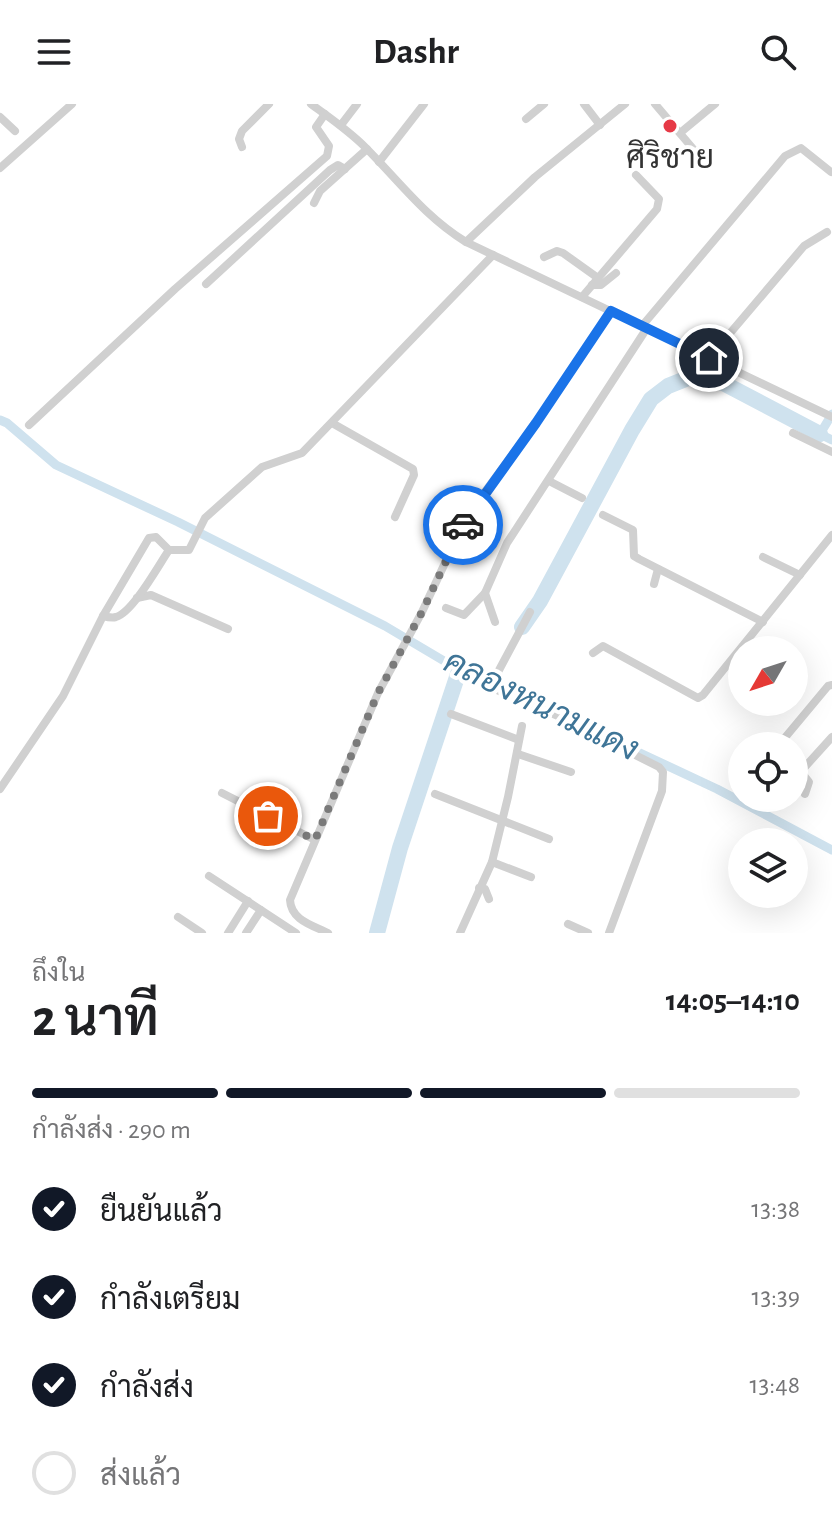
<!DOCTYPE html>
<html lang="th">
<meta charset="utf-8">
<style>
:root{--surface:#fff;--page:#f6f6f6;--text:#202124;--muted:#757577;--line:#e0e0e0;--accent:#111827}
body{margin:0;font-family:"Alegreya Sans",Sarabun,sans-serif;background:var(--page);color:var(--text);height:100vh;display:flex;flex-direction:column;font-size:30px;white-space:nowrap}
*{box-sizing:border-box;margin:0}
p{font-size:26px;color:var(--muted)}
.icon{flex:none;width:44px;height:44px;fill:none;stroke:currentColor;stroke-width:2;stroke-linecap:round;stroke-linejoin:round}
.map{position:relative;height:829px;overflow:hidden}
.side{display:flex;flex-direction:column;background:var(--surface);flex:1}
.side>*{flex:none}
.needle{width:52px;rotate:231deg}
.controls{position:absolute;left:728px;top:532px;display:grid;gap:16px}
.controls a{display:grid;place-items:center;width:80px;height:80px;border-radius:50%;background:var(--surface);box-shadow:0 8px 32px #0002;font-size:40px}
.pin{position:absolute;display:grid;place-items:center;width:68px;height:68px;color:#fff;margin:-34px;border:4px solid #fff;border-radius:50%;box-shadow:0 2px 8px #0007}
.courier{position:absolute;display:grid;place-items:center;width:80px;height:80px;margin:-40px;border:6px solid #1a73e8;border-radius:50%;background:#fff;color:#222;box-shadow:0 2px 10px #0007}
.summary em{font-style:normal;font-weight:600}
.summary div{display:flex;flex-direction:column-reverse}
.summary{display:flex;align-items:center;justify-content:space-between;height:136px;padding:0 32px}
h1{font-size:52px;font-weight:600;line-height:60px}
.bar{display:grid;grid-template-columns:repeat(4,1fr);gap:12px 8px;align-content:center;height:96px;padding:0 32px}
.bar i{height:10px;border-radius:6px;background:var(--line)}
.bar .selected{background:var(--accent)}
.bar p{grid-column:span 4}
ol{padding:0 32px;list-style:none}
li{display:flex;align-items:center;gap:24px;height:88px}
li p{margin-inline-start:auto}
li .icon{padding:8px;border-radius:50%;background:var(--accent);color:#fff;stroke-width:4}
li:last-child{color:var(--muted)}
li i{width:44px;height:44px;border:4px solid var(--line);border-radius:50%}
header{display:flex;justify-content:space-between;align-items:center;height:104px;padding:0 32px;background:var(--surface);font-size:36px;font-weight:600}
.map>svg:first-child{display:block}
</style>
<header><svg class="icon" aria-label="menu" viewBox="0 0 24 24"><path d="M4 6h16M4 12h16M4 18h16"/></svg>Dashr<svg class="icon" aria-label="search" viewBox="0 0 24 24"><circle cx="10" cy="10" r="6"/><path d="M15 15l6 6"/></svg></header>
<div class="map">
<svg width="832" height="829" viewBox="0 0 832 829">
<rect width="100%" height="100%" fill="#fff"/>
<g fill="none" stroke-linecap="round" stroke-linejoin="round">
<g stroke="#cfe2ee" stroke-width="9">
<polyline points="832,310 820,330 832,336"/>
<polyline points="0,316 7,319 56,361 178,418 385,522 466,570"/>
<polyline points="625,642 717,685 832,746"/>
</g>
<g stroke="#cfe2ee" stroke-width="16">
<polyline points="522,523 540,497 632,326 651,295 668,282 688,274 701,273 723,279 820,330"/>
<polyline points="377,829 400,744 459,567"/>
</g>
<g stroke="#d0d0d0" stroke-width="8">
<path d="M311,0C330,14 348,26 365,43C399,77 425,113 466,138L832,313"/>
<polyline points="584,0 600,21"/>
<polyline points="655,0 706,60"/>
<polyline points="0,13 15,27"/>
<polyline points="526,15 544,0"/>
<polyline points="341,21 357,0"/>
<polyline points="680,29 715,0"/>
<polyline points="242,43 239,35 242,27 269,0"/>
<polyline points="379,58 424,0"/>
<polyline points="0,64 72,0"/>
<polyline points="314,99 320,87 367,45"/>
<polyline points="466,138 535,73 625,0"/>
<polyline points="544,153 557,147 563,149 598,174"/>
<polyline points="206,180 330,66 338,61 345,65"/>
<polyline points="592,181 601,181 616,169"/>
<polyline points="582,193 657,105 659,95 636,71"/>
<polyline points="642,222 785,52 801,44 831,68"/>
<polyline points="709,254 804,142 827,128"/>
<polyline points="332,319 413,365 414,371 395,413"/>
<polyline points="29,321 175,185 327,52 329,42 316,23 325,10"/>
<polyline points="793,329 832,348"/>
<polyline points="549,377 582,394"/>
<polyline points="603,411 633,426 634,452 639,455 763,518"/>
<polyline points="763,453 800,471"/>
<polyline points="654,480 658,465"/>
<polyline points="137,494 151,491 228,525"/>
<polyline points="446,504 464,511 485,489"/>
<polyline points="530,508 490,583 558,612 659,663 663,668 662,687 609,829"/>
<path d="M103,512C107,513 112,514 116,513C133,508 158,462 169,446H189L205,414L262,363L302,349L493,151"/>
<polyline points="495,518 485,489 507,439 647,224"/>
<polyline points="593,549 603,542 698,594 703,591 832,431"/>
<polyline points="459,570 490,583"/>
<polyline points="451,610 519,636"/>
<polyline points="778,642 828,582 832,581"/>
<polyline points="518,650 571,668"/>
<polyline points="801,668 809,678 805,690"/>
<polyline points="794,675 832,633"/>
<polyline points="0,685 63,592 103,512 149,434 156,433 169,446"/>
<polyline points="222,689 315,736"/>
<polyline points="435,690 549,735"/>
<polyline points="492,758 531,773"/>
<polyline points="209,772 296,829"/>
<polyline points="479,784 485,785 489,795"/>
<polyline points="178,813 202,829"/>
<polyline points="568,820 588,829"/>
<polyline points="228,829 248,797"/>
<polyline points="246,829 261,806"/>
<path d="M328,829C312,821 291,816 290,796L378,589L422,508L467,412L536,319L611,207"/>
<polyline points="460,829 492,758 508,693 522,622"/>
</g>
</g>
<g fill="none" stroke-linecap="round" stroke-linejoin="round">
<polyline stroke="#7a7a7a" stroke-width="8" stroke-dasharray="0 14.4" points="268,712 315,736 378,589 422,508 463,421"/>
<polyline stroke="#1a73e8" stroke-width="10" points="463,421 536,319 611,207 709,254"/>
</g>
<circle fill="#e63946" stroke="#fff" stroke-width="3" cx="670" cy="22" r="8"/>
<g text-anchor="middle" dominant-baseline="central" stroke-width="8" stroke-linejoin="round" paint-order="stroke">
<g font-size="32" fill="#333" stroke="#fff">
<text x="670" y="54">ศิริชาย</text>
</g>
<g font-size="34" font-style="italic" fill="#3f7597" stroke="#fff">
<text transform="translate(541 602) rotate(26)">คลองหนามแดง</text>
</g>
</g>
</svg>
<div class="controls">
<a><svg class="needle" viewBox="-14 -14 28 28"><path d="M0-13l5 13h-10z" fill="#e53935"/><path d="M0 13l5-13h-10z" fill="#757577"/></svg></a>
<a><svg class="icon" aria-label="locate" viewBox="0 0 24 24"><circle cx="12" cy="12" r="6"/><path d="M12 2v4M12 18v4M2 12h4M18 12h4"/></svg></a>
<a><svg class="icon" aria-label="layers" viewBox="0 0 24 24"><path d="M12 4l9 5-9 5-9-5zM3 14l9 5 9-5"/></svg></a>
</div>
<div class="pin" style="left:268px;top:712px;background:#ea580c"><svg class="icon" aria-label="bag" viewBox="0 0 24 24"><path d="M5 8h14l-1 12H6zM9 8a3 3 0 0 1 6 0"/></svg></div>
<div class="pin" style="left:709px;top:254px;background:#1f2937"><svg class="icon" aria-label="home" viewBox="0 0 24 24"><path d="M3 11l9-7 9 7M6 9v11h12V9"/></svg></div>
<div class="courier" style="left:463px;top:421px"><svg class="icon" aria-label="car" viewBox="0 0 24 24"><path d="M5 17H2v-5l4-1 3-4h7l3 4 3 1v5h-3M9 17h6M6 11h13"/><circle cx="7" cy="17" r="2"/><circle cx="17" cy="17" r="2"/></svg></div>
</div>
<section class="side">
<div class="summary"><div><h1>2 นาที</h1><p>ถึงใน</p></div><em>14:05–14:10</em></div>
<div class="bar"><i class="selected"></i><i class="selected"></i><i class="selected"></i><i></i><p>กำลังส่ง · 290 m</p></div>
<ol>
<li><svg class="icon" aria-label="check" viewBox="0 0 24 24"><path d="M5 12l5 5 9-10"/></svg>ยืนยันแล้ว<p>13:38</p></li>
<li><svg class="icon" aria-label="check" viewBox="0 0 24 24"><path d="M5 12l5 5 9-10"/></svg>กำลังเตรียม<p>13:39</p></li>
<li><svg class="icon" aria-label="check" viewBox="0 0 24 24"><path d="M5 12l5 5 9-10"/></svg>กำลังส่ง<p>13:48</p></li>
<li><i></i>ส่งแล้ว</li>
</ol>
</section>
